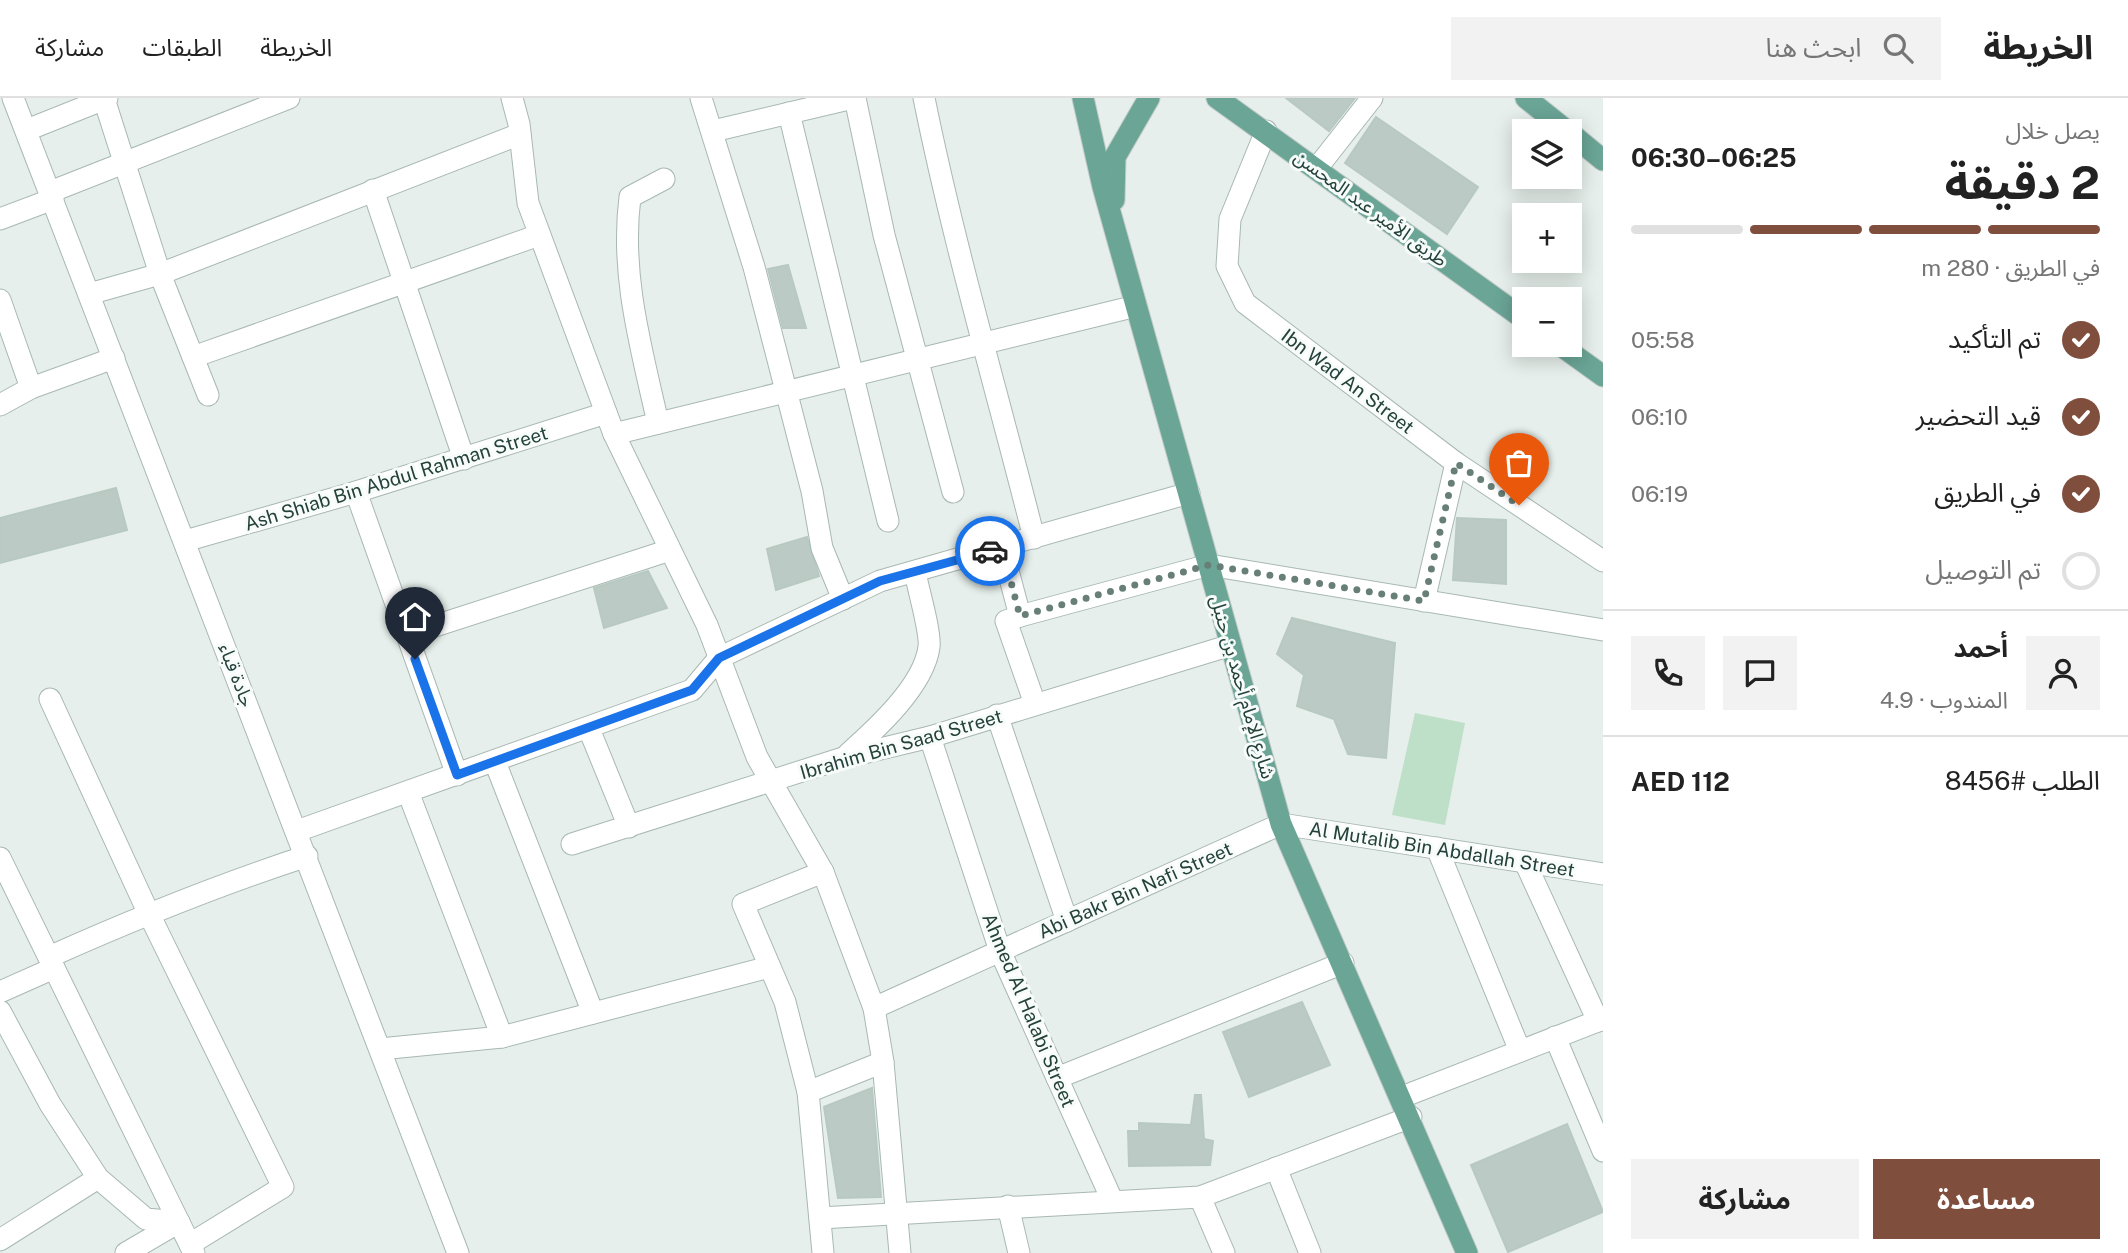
<!DOCTYPE html>
<html lang="ar">
<meta charset="utf-8">
<style>
:root{--surface:#fff;--page:#f2f2f2;--text:#222;--muted:#767676;--line:#e0e0e0;--accent:#804e3d}
body{margin:0;font-family:"Public Sans","Noto Sans Arabic",sans-serif;background:var(--page);color:var(--text);direction:rtl;height:100vh;display:flex;flex-direction:column;font-size:26px;white-space:nowrap}
*{box-sizing:border-box;margin:0}
p{font-size:23px;color:var(--muted)}
.icon{flex:none;width:38px;height:38px;fill:none;stroke:currentColor;stroke-width:2;stroke-linecap:round;stroke-linejoin:round}
.map{position:relative;flex:1;overflow:hidden;direction:ltr}
.side{display:flex;flex-direction:column;background:var(--surface);width:525px}
.side>*{flex:none}
.tools{position:absolute;left:1512px;top:21px;display:grid;gap:14px}
.tools a{display:grid;place-items:center;width:70px;height:70px;border-radius:0px;background:var(--surface);box-shadow:0 4px 18px #0003;font-size:35px}
.pin{position:absolute;display:grid;place-items:center;width:60px;height:60px;color:#fff;margin:-72px -30px;border-radius:50% 50% 50% 0;rotate:-45deg;box-shadow:0 0 7px #0007}
.pin .icon{rotate:45deg}
.courier{position:absolute;display:grid;place-items:center;width:70px;height:70px;margin:-35px;border:5px solid #1a73e8;border-radius:50%;background:#fff;color:#222;box-shadow:0 2px 9px #0007}
.summary em{font-style:normal;font-weight:700}
.summary div{display:flex;flex-direction:column-reverse}
.summary{display:flex;align-items:center;justify-content:space-between;height:119px;padding:0 28px}
h1{font-size:46px;font-weight:700;line-height:52px}
.bar{display:grid;grid-template-columns:repeat(4,1fr);gap:10px 7px;align-content:center;height:84px;padding:0 28px}
.bar i{height:9px;border-radius:5px;background:var(--line)}
.bar .current{background:var(--accent)}
.bar p{grid-column:span 4}
.line{display:flex;align-items:center;gap:18px;padding:0 28px;border-top:2px solid var(--line)}
.line div{flex:1}
.round{display:grid;place-items:center;flex:none;width:74px;height:74px;border-radius:0px;background:var(--page)}
ol{padding:0 28px;list-style:none}
li{display:flex;align-items:center;gap:21px;height:77px}
li p{margin-inline-start:auto}
li .icon{padding:7px;border-radius:50%;background:var(--accent);color:#fff;stroke-width:4}
li:last-child{color:var(--muted)}
li i{width:38px;height:38px;border:4px solid var(--line);border-radius:50%}
.cta{display:flex;gap:14px;margin-top:auto;padding:14px 28px}
.cta a{flex:1;height:80px;border-radius:0px;background:var(--accent);color:#fff;font-size:28px;font-weight:700;line-height:80px;text-align:center}
.cta a+a{background:var(--page);color:var(--text)}
header{display:flex;align-items:center;gap:42px;box-sizing:border-box;height:98px;padding:0 35px;background:var(--surface);border-bottom:2px solid var(--line)}
header strong{font-size:33px}
nav{display:flex;gap:38px;margin-inline-start:auto;font-size:24px}
.search{width:490px;height:63px;background:var(--page);display:flex;align-items:center;gap:18px;box-sizing:border-box;padding:0 24px;border-radius:0px;color:var(--muted);font-size:26px}
main{display:flex;flex:1;min-height:0}
.map>svg:first-child{display:block}
</style>
<header>
<strong>الخريطة</strong>
<div class="search"><svg class="icon" aria-label="search" viewBox="0 0 24 24"><circle cx="10" cy="10" r="6"/><path d="M15 15l6 6"/></svg>ابحث هنا</div>
<nav><a>الخريطة</a><a>الطبقات</a><a>مشاركة</a></nav>
</header>
<main>
<section class="side">
<div class="summary"><div><h1>2 دقيقة</h1><p>يصل خلال</p></div><em>06:25–06:30</em></div>
<div class="bar"><i class="current"></i><i class="current"></i><i class="current"></i><i></i><p>في الطريق · 280 m</p></div>
<ol>
<li><svg class="icon" aria-label="check" viewBox="0 0 24 24"><path d="M5 12l5 5 9-10"/></svg>تم التأكيد<p>05:58</p></li>
<li><svg class="icon" aria-label="check" viewBox="0 0 24 24"><path d="M5 12l5 5 9-10"/></svg>قيد التحضير<p>06:10</p></li>
<li><svg class="icon" aria-label="check" viewBox="0 0 24 24"><path d="M5 12l5 5 9-10"/></svg>في الطريق<p>06:19</p></li>
<li><i></i>تم التوصيل</li>
</ol>
<div class="line" style="height:126px"><a class="round"><svg class="icon" aria-label="person" viewBox="0 0 24 24"><circle cx="12" cy="8" r="4"/><path d="M4 21q1-7 8-7t8 7"/></svg></a><div><b>أحمد</b><p>المندوب · 4.9</p></div><a class="round"><svg class="icon" aria-label="chat" viewBox="0 0 24 24"><path d="M4 5h16v11H9l-5 4z"/></svg></a><a class="round"><svg class="icon" aria-label="phone" viewBox="0 0 24 24"><path d="M5 4h4l2 5-3 2q2 4 5 5l2-3 5 2v4C11 20 4 13 5 4z"/></svg></a></div>
<div class="line" style="height:91px"><div>الطلب #8456</div><b>AED 112</b></div>
<div class="cta"><a>مساعدة</a><a>مشاركة</a></div>
</section>
<div class="map">
<svg width="1603" height="1155" viewBox="0 0 1603 1155">
<rect width="100%" height="100%" fill="#e6efeb"/>
<polygon fill="#bfe0c8" points="1415,615 1465,625 1445,727 1392,717"/>
<g fill="#bbcac4" stroke="#b8c9c2" stroke-width="2">
<polygon points="1286,0 1355,0 1329,33"/>
<polygon points="1376,19 1478,89 1447,136 1345,65"/>
<polygon points="788,167 806,230 783,230 768,171"/>
<polygon points="116,390 127,432 0,465 0,420"/>
<polygon points="1457,420 1506,422 1506,486 1453,482"/>
<polygon points="807,439 819,478 776,492 767,451"/>
<polygon points="648,473 667,510 604,530 594,490"/>
<polygon points="1292,520 1395,545 1386,660 1348,656 1334,621 1297,608 1304,577 1277,556"/>
<polygon points="1302,904 1330,967 1249,999 1223,934"/>
<polygon points="872,990 881,1099 838,1100 824,1009"/>
<polygon points="1195,997 1201,997 1204,1041 1213,1043 1210,1067 1129,1068 1128,1033 1139,1033 1139,1025 1191,1027"/>
<polygon points="1567,1026 1603,1114 1508,1154 1471,1067"/>
</g>
<g fill="none" stroke-linecap="round" stroke-linejoin="round">
<defs>
<g id="minor">
<polyline points="13,0 458,1155"/>
<polyline points="512,0 519,26 528,105 614,336 707,527 757,659 823,774 874,910 883,964 900,1155"/>
<polyline points="701,0 754,169 812,393 822,450 843,501"/>
<polyline points="855,0 884,137 953,394"/>
<path d="M924,0C954,148 997,293 1034,440"/>
<polyline points="104,1 160,176 208,297"/>
<polyline points="789,15 888,423"/>
<polyline points="27,32 107,0"/>
<polyline points="713,33 853,0"/>
<polyline points="1266,33 1230,121 1227,168 1245,205 1456,365 1603,463"/>
<polyline points="1317,70 1372,0"/>
<polyline points="373,92 464,361"/>
<polyline points="50,94 289,0"/>
<polyline points="0,121 53,101"/>
<polyline points="89,196 160,176 520,36"/>
<polyline points="0,202 31,290"/>
<polyline points="193,259 539,137"/>
<polyline points="0,307 31,290 114,260"/>
<path d="M658,325C641,249 620,176 630,99L664,81"/>
<polyline points="614,336 1136,208"/>
<polyline points="356,394 457,677"/>
<polyline points="185,443 356,394 606,315"/>
<polyline points="1002,450 1020,518 1006,523 1035,606"/>
<polyline points="1424,503 1456,365"/>
<polyline points="1020,518 1209,467 1603,532"/>
<polyline points="407,537 670,452"/>
<polyline points="50,601 148,814 283,1089 190,1146"/>
<polyline points="997,617 1067,823"/>
<polyline points="589,631 629,729"/>
<polyline points="930,639 1000,853 1112,1102"/>
<path d="M848,656C875,632 924,588 929,549C931,534 918,491 915,474"/>
<polyline points="495,664 593,915"/>
<polyline points="408,694 502,939"/>
<polyline points="297,733 692,592 719,560 880,483 1189,395"/>
<polyline points="572,746 843,660 930,639 1231,547"/>
<polyline points="1437,750 1520,953"/>
<polyline points="0,760 194,1155"/>
<polyline points="1525,764 1598,923"/>
<path d="M49,859C134,821 218,787 307,758"/>
<polyline points="0,894 54,870"/>
<polyline points="874,910 1281,726 1603,776"/>
<polyline points="0,913 50,1006 98,1080 146,1121 179,1124"/>
<polyline points="1555,939 1603,1053"/>
<polyline points="380,951 502,939 769,869"/>
<polyline points="1057,980 1343,865"/>
<polyline points="808,994 883,964"/>
<polyline points="1402,999 1603,921"/>
<polyline points="1276,1070 1310,1155"/>
<polyline points="1200,1099 1224,1155"/>
<polyline points="1008,1108 1019,1155"/>
<polyline points="820,1120 1200,1099 1411,1019"/>
<polyline points="0,1142 98,1080"/>
<polyline points="126,1155 179,1124"/>
<polyline points="823,1155 808,994 785,904 743,806 823,774"/>
</g>
<g id="major">
<polyline points="1083,0 1103,89 1281,726 1467,1155"/>
<polyline points="1217,0 1524,221"/>
<polyline points="1526,0 1567,33"/>
<polyline points="1570,35 1603,62"/>
<polyline points="1114,102 1115,59 1149,0"/>
<polyline points="1560,247 1603,278"/>
</g>
</defs>
<use href="#minor" stroke="#a8b8b2" stroke-width="23"/>
<use href="#major" stroke="#c2cac8" stroke-width="23"/>
<use href="#minor" stroke="#fff" stroke-width="21"/>
<use href="#major" stroke="#6aa596" stroke-width="21"/>
</g>
<g fill="none" stroke-linecap="round" stroke-linejoin="round">
<polyline stroke="#687f78" stroke-width="7" stroke-dasharray="0 12.6" points="990,453 1002,450 1020,518 1209,467 1424,503 1456,365 1519,407"/>
<polyline stroke="#1a73e8" stroke-width="9" points="415,561 457,677 692,592 719,560 880,483 990,453"/>
</g>
<g text-anchor="middle" dominant-baseline="central" stroke-width="6" stroke-linejoin="round" paint-order="stroke">
<g font-size="19" fill="#24423a" stroke="#f7fbf9">
<text transform="translate(1371 110) rotate(36)">طريق الأمير عبد المحسن</text>
<text transform="translate(1348 283) rotate(37)">Ibn Wad An Street</text>
<text transform="translate(396 380) rotate(-17)">Ash Shiab Bin Abdul Rahman Street</text>
<text transform="translate(237 577) rotate(69)">جادة قباء</text>
<text transform="translate(1243 589) rotate(74)">شارع الإمام أحمد بن حنبل</text>
<text transform="translate(901 646) rotate(-16)">Ibrahim Bin Saad Street</text>
<text transform="translate(1442 751) rotate(9)">Al Mutalib Bin Abdallah Street</text>
<text transform="translate(1135 792) rotate(-24)">Abi Bakr Bin Nafi Street</text>
<text transform="translate(1029 912) rotate(67)">Ahmed Al Halabi Street</text>
</g>
</g>
</svg>
<div class="tools">
<a><svg class="icon" aria-label="layers" viewBox="0 0 24 24"><path d="M12 4l9 5-9 5-9-5zM3 14l9 5 9-5"/></svg></a>
<a>+</a>
<a>−</a>
</div>
<div class="pin" style="left:1519px;top:407px;background:#ea580c"><svg class="icon" aria-label="bag" viewBox="0 0 24 24"><path d="M5 8h14l-1 12H6zM9 8a3 3 0 0 1 6 0"/></svg></div>
<div class="pin" style="left:415px;top:561px;background:#1f2937"><svg class="icon" aria-label="home" viewBox="0 0 24 24"><path d="M3 11l9-7 9 7M6 9v11h12V9"/></svg></div>
<div class="courier" style="left:990px;top:453px"><svg class="icon" aria-label="car" viewBox="0 0 24 24"><path d="M5 17H2v-5l4-1 3-4h7l3 4 3 1v5h-3M9 17h6M6 11h13"/><circle cx="7" cy="17" r="2"/><circle cx="17" cy="17" r="2"/></svg></div>
</div>
</main>
